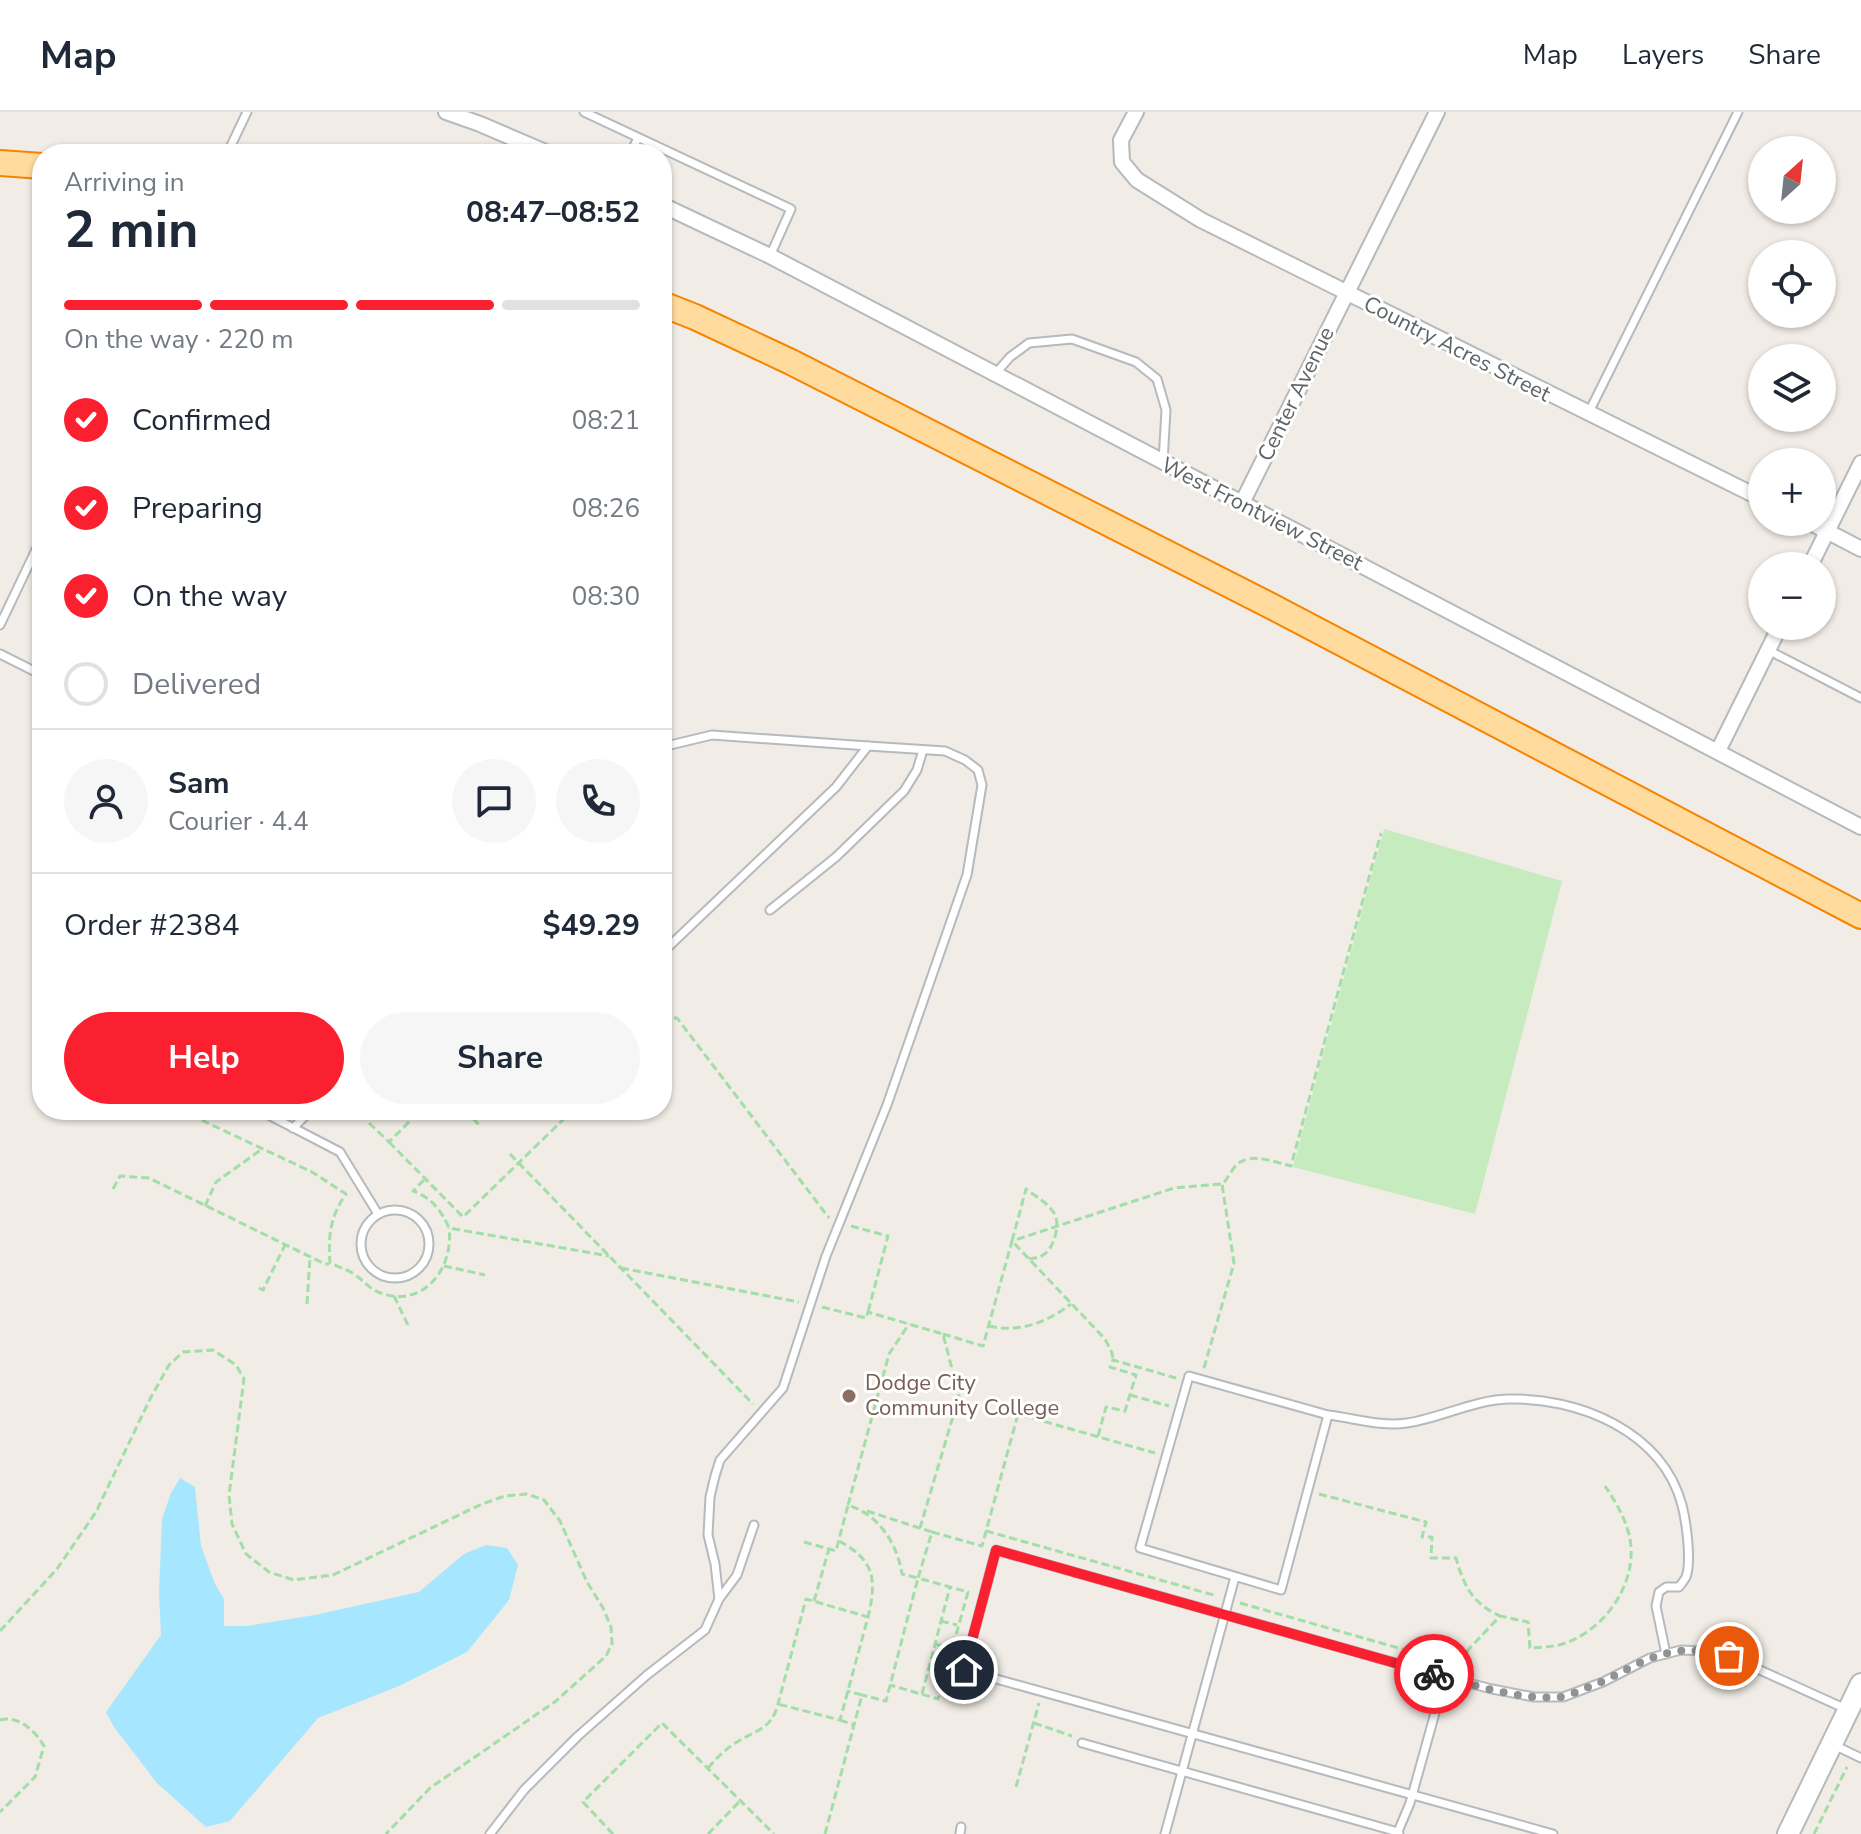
<!DOCTYPE html>
<meta charset="utf-8">
<style>
:root{--surface:#fff;--page:#f6f6f7;--text:#1f2937;--muted:#747a83;--line:#e0e1e3;--accent:#fb2030}
body{margin:0;font-family:"Nunito Sans",sans-serif;background:var(--page);color:var(--text);height:100vh;display:flex;flex-direction:column;font-size:30px;white-space:nowrap}
*{box-sizing:border-box;margin:0}
p{font-size:26px;color:var(--muted)}
.icon{flex:none;width:44px;height:44px;fill:none;stroke:currentColor;stroke-width:2;stroke-linecap:round;stroke-linejoin:round}
.map{position:relative;flex:1;overflow:hidden}
.details{position:absolute;left:32px;top:32px;width:640px;height:976px;display:flex;flex-direction:column;background:var(--surface);border-radius:32px;box-shadow:0 2px 6px #0004}
.details>*{flex:none}
.needle{width:52px;rotate:27deg}
.buttons{position:absolute;left:1748px;top:24px;display:grid;gap:16px}
.buttons a{display:grid;place-items:center;width:88px;height:88px;border-radius:50%;background:var(--surface);box-shadow:0 2px 6px #0004;font-size:40px}
.pin{position:absolute;display:grid;place-items:center;width:68px;height:68px;color:#fff;margin:-34px;border:4px solid #fff;border-radius:50%;box-shadow:0 2px 8px #0007}
.courier{position:absolute;display:grid;place-items:center;width:80px;height:80px;margin:-40px;border:6px solid #fb2030;border-radius:50%;background:#fff;color:#222;box-shadow:0 2px 10px #0007}
.head em{font-style:normal;font-weight:700}
.head div{display:flex;flex-direction:column-reverse}
.head{display:flex;align-items:center;justify-content:space-between;height:136px;padding:0 32px}
h1{font-size:52px;font-weight:700;line-height:60px}
.bar{display:grid;grid-template-columns:repeat(4,1fr);gap:12px 8px;align-content:center;height:96px;padding:0 32px}
.bar i{height:10px;border-radius:6px;background:var(--line)}
.bar .current{background:var(--accent)}
.bar p{grid-column:span 4}
.line{display:flex;align-items:center;gap:20px;padding:0 32px;border-top:2px solid var(--line)}
.line div{flex:1}
.round{display:grid;place-items:center;flex:none;width:84px;height:84px;border-radius:42px;background:var(--page)}
ol{padding:0 32px;list-style:none}
li{display:flex;align-items:center;gap:24px;height:88px}
li p{margin-inline-start:auto}
li .icon{padding:8px;border-radius:50%;background:var(--accent);color:#fff;stroke-width:4}
li:last-child{color:var(--muted)}
li i{width:44px;height:44px;border:4px solid var(--line);border-radius:50%}
.action{display:flex;gap:16px;margin-top:auto;padding:16px 32px}
.action a{flex:1;height:92px;border-radius:48px;background:var(--accent);color:#fff;font-size:32px;font-weight:700;line-height:92px;text-align:center}
.action a+a{background:var(--page);color:var(--text)}
header{display:flex;align-items:center;gap:48px;box-sizing:border-box;height:112px;padding:0 40px;background:var(--surface);border-bottom:2px solid var(--line)}
header strong{font-size:38px}
nav{display:flex;gap:44px;margin-inline-start:auto;font-size:28px}
.map>svg:first-child{display:block}
</style>
<header>
<strong>Map</strong>
<nav><a>Map</a><a>Layers</a><a>Share</a></nav>
</header>
<div class="map">
<svg width="1861" height="1722" viewBox="0 0 1861 1722">
<rect width="100%" height="100%" fill="#f1ece5"/>
<polygon fill="#c6ebbf" points="1384,717 1562,769 1475,1102 1293,1055"/>
<polygon fill="#a7e6ff" points="180,1366 195,1375 201,1434 215,1472 224,1487 224,1514 247,1514 315,1503 419,1480 464,1442 486,1433 507,1436 518,1453 509,1488 467,1540 399,1574 318,1606 230,1709 206,1715 157,1671 114,1615 106,1600 161,1523 159,1481 162,1407 171,1381"/>
<g fill="none" stroke-linecap="round" stroke-linejoin="round">
<defs>
<g id="service">
<polyline points="584,0 791,97 770,144"/>
<polyline points="227,42 247,0"/>
<polyline points="630,42 638,26"/>
<polyline points="996,261 1010,245 1029,231 1072,227 1136,250 1157,267 1166,298 1163,350"/>
<polyline points="1588,302 1738,0"/>
<polyline points="0,513 42,425"/>
<polyline points="1768,538 1861,586"/>
<polyline points="0,542 42,563"/>
<polyline points="662,636 666,634 712,623 868,634"/>
<polyline points="770,798 836,745 904,679 917,658 923,638"/>
<polyline points="259,998 340,1040 378,1102"/>
<polyline points="293,1016 311,998"/>
<circle cx="395" cy="1132" r="34"/>
<polygon points="1189,1264 1328,1303 1281,1478 1140,1436"/>
<path d="M1328,1303C1354,1306 1381,1315 1407,1311C1441,1306 1473,1288 1508,1287C1578,1285 1662,1319 1682,1393C1686,1409 1692,1449 1686,1465C1684,1469 1681,1472 1679,1475H1666L1659,1480L1656,1494L1666,1542"/>
<polyline points="719,1487 737,1463 754,1413"/>
<polyline points="1082,1631 1398,1720 1399,1722"/>
<polyline points="1834,1633 1861,1646"/>
<polyline points="490,1722 524,1678 578,1624 647,1563 705,1518 719,1487 715,1452 708,1423 710,1385 715,1364 720,1348 783,1276 826,1144 887,993 967,763 982,673 978,658 965,648 945,639 868,634 836,675 662,841"/>
<polyline points="960,1722 961,1715"/>
<polyline points="1165,1722 1235,1465"/>
<polyline points="1397,1722 1410,1691 1445,1565"/>
<polyline points="1553,1722 964,1558 996,1438 1445,1565 1492,1577 1534,1585 1563,1585 1603,1570 1650,1546 1681,1538 1706,1539 1729,1544 1846,1597"/>
</g>
<g id="minor">
<polyline points="446,0 480,12 550,42"/>
<polyline points="1136,0 1121,28 1122,50 1137,68 1201,108 1762,387"/>
<polyline points="662,93 770,144 1861,715"/>
<polyline points="1242,391 1437,0"/>
<polyline points="1809,410 1861,437"/>
<polyline points="1810,454 1861,351"/>
<polyline points="1718,639 1780,514"/>
</g>
<polyline id="secondary" points="1788,1722 1861,1572"/>
<g id="trunk">
<polyline points="0,51 42,54"/>
<polyline points="662,192 695,205 791,250 1271,494 1861,804"/>
</g>
</defs>
<use href="#service" stroke="#b6b9bd" stroke-width="11"/>
<use href="#minor" stroke="#b6b9bd" stroke-width="18"/>
<use href="#secondary" stroke="#b4babe" stroke-width="24"/>
<use href="#trunk" stroke="#f68400" stroke-width="28"/>
<g stroke="#a1dea8" stroke-width="3" stroke-dasharray="8 4" stroke-linecap="butt">
<polyline points="662,905 677,906 829,1106"/>
<path d="M180,998L312,1060L346,1082C330,1104 328,1125 330,1151C339,1155 351,1159 358,1165C368,1173 370,1177 383,1182C426,1195 454,1154 449,1116"/>
<polyline points="465,998 480,1014"/>
<polyline points="369,1011 389,1030 421,998"/>
<polyline points="389,1030 463,1105 573,998"/>
<polyline points="510,1042 753,1292"/>
<path d="M424,1068L413,1079C432,1086 441,1098 449,1116L609,1144"/>
<polyline points="113,1077 120,1064 149,1066 325,1152 329,1152"/>
<polyline points="205,1094 216,1070 262,1037"/>
<polyline points="851,1114 888,1124 868,1200"/>
<path d="M1029,1147C1036,1146 1042,1145 1047,1140C1054,1133 1060,1113 1055,1103C1051,1093 1035,1084 1026,1077L1012,1129L1105,1227L1112,1241L1113,1248"/>
<polyline points="444,1154 485,1163"/>
<polyline points="621,1156 799,1190"/>
<polyline points="259,1176 263,1178 285,1133"/>
<polyline points="394,1184 408,1213"/>
<polyline points="307,1192 310,1145"/>
<polyline points="822,1195 866,1206 868,1200 943,1222 959,1284 920,1416"/>
<path d="M989,1214C1019,1221 1046,1211 1071,1192"/>
<path d="M943,1222L983,1234L1012,1129L1174,1076L1222,1072C1228,1067 1229,1062 1234,1056C1247,1038 1273,1050 1291,1054L1381,721"/>
<polyline points="1204,1256 1234,1151 1222,1072"/>
<polyline points="1130,1283 1169,1294"/>
<polyline points="1098,1324 1106,1295 1125,1299 1136,1263 1110,1255 1113,1248 1176,1266"/>
<path d="M1319,1382L1426,1410L1422,1425H1432L1431,1446H1456C1464,1474 1472,1491 1500,1504"/>
<polyline points="848,1393 889,1242 909,1212"/>
<polyline points="867,1399 932,1420 918,1466 968,1480 938,1587 890,1573"/>
<polyline points="986,1419 1217,1484"/>
<polyline points="932,1420 982,1434 1018,1302 1155,1341"/>
<path d="M839,1429C875,1448 877,1468 868,1505"/>
<path d="M804,1430L836,1439L848,1393C879,1403 897,1431 902,1462L918,1466L886,1589L862,1583"/>
<polyline points="814,1489 829,1437"/>
<path d="M1240,1491L1455,1552L1500,1504L1528,1510L1530,1536C1544,1535 1559,1535 1573,1528C1612,1510 1641,1462 1628,1419C1623,1402 1615,1389 1605,1374"/>
<polyline points="941,1509 957,1513"/>
<polyline points="0,1519 57,1457 96,1400 150,1287 169,1253 183,1240 213,1238 236,1253 244,1267 229,1383 232,1412 246,1442 269,1460 294,1468 333,1463 482,1392 505,1384 527,1382 544,1388 560,1409 587,1470 603,1496 611,1515 612,1532 606,1544 556,1589 430,1676 386,1722"/>
<polyline points="935,1532 951,1536"/>
<polyline points="928,1557 953,1564"/>
<polyline points="922,1582 950,1475"/>
<path d="M0,1608C19,1603 35,1619 44,1634L35,1665L0,1700"/>
<polyline points="840,1608 854,1613"/>
<polyline points="1034,1611 1072,1624"/>
<path d="M708,1656C717,1646 725,1637 737,1630C756,1618 772,1617 778,1592L806,1487L868,1505L840,1608L778,1592"/>
<polyline points="1016,1675 1039,1591"/>
<polyline points="613,1722 583,1690 662,1611 774,1722"/>
<polyline points="708,1722 740,1689"/>
<polyline points="825,1722 862,1583 847,1579"/>
<polyline points="1814,1722 1847,1655"/>
</g>
<use href="#service" stroke="#fff" stroke-width="7"/>
<use href="#minor" stroke="#fff" stroke-width="14"/>
<use href="#secondary" stroke="#fff" stroke-width="20"/>
<use href="#trunk" stroke="#ffdb9d" stroke-width="24"/>
</g>
<g fill="none" stroke-linecap="round" stroke-linejoin="round">
<path stroke="#919393" stroke-width="8" stroke-dasharray="0 14.4" d="M1434,1562C1472,1572 1520,1589 1560,1585C1570,1584 1580,1578 1589,1575C1619,1564 1647,1542 1680,1539C1696,1537 1713,1541 1729,1544"/>
<polyline stroke="#fb2030" stroke-width="10" points="964,1558 996,1438 1434,1562"/>
</g>
<circle fill="#8d6e63" stroke="#fff" stroke-width="3" cx="849" cy="1284" r="8"/>
<g text-anchor="middle" dominant-baseline="central" stroke-width="6" stroke-linejoin="round" paint-order="stroke">
<g font-size="22" fill="#5d6367" stroke="#fff">
<text transform="translate(1457 237) rotate(27)">Country Acres Street</text>
<text transform="translate(1296 282) rotate(-64)">Center Avenue</text>
<text transform="translate(1262 402) rotate(27)">West Frontview Street</text>
</g>
<g font-size="22" fill="#785e54" stroke="#fff" text-anchor="start">
<text x="865" y="1271">Dodge City<tspan x="865" dy="25">Community College</tspan></text>
</g>
</g>
</svg>
<div class="buttons">
<a><svg class="needle" viewBox="-14 -14 28 28"><path d="M0-13l5 13h-10z" fill="#e53935"/><path d="M0 13l5-13h-10z" fill="#747a83"/></svg></a>
<a><svg class="icon" aria-label="locate" viewBox="0 0 24 24"><circle cx="12" cy="12" r="6"/><path d="M12 2v4M12 18v4M2 12h4M18 12h4"/></svg></a>
<a><svg class="icon" aria-label="layers" viewBox="0 0 24 24"><path d="M12 4l9 5-9 5-9-5zM3 14l9 5 9-5"/></svg></a>
<a>+</a>
<a>−</a>
</div>
<div class="pin" style="left:1729px;top:1544px;background:#ea580c"><svg class="icon" aria-label="bag" viewBox="0 0 24 24"><path d="M5 8h14l-1 12H6zM9 8a3 3 0 0 1 6 0"/></svg></div>
<div class="pin" style="left:964px;top:1558px;background:#1f2937"><svg class="icon" aria-label="home" viewBox="0 0 24 24"><path d="M3 11l9-7 9 7M6 9v11h12V9"/></svg></div>
<div class="courier" style="left:1434px;top:1562px"><svg class="icon" aria-label="bike" viewBox="0 0 24 24"><circle cx="6" cy="16" r="4"/><circle cx="18" cy="16" r="4"/><path d="M6 16l4-8h5l3 8M10 8l3 8H6M13 5h3"/></svg></div>
<section class="details">
<div class="head"><div><h1>2 min</h1><p>Arriving in</p></div><em>08:47–08:52</em></div>
<div class="bar"><i class="current"></i><i class="current"></i><i class="current"></i><i></i><p>On the way · 220 m</p></div>
<ol>
<li><svg class="icon" aria-label="check" viewBox="0 0 24 24"><path d="M5 12l5 5 9-10"/></svg>Confirmed<p>08:21</p></li>
<li><svg class="icon" aria-label="check" viewBox="0 0 24 24"><path d="M5 12l5 5 9-10"/></svg>Preparing<p>08:26</p></li>
<li><svg class="icon" aria-label="check" viewBox="0 0 24 24"><path d="M5 12l5 5 9-10"/></svg>On the way<p>08:30</p></li>
<li><i></i>Delivered</li>
</ol>
<div class="line" style="height:144px"><a class="round"><svg class="icon" aria-label="person" viewBox="0 0 24 24"><circle cx="12" cy="8" r="4"/><path d="M4 21q1-7 8-7t8 7"/></svg></a><div><b>Sam</b><p>Courier · 4.4</p></div><a class="round"><svg class="icon" aria-label="chat" viewBox="0 0 24 24"><path d="M4 5h16v11H9l-5 4z"/></svg></a><a class="round"><svg class="icon" aria-label="phone" viewBox="0 0 24 24"><path d="M5 4h4l2 5-3 2q2 4 5 5l2-3 5 2v4C11 20 4 13 5 4z"/></svg></a></div>
<div class="line" style="height:104px"><div>Order #2384</div><b>$49.29</b></div>
<div class="action"><a>Help</a><a>Share</a></div>
</section>
</div>
